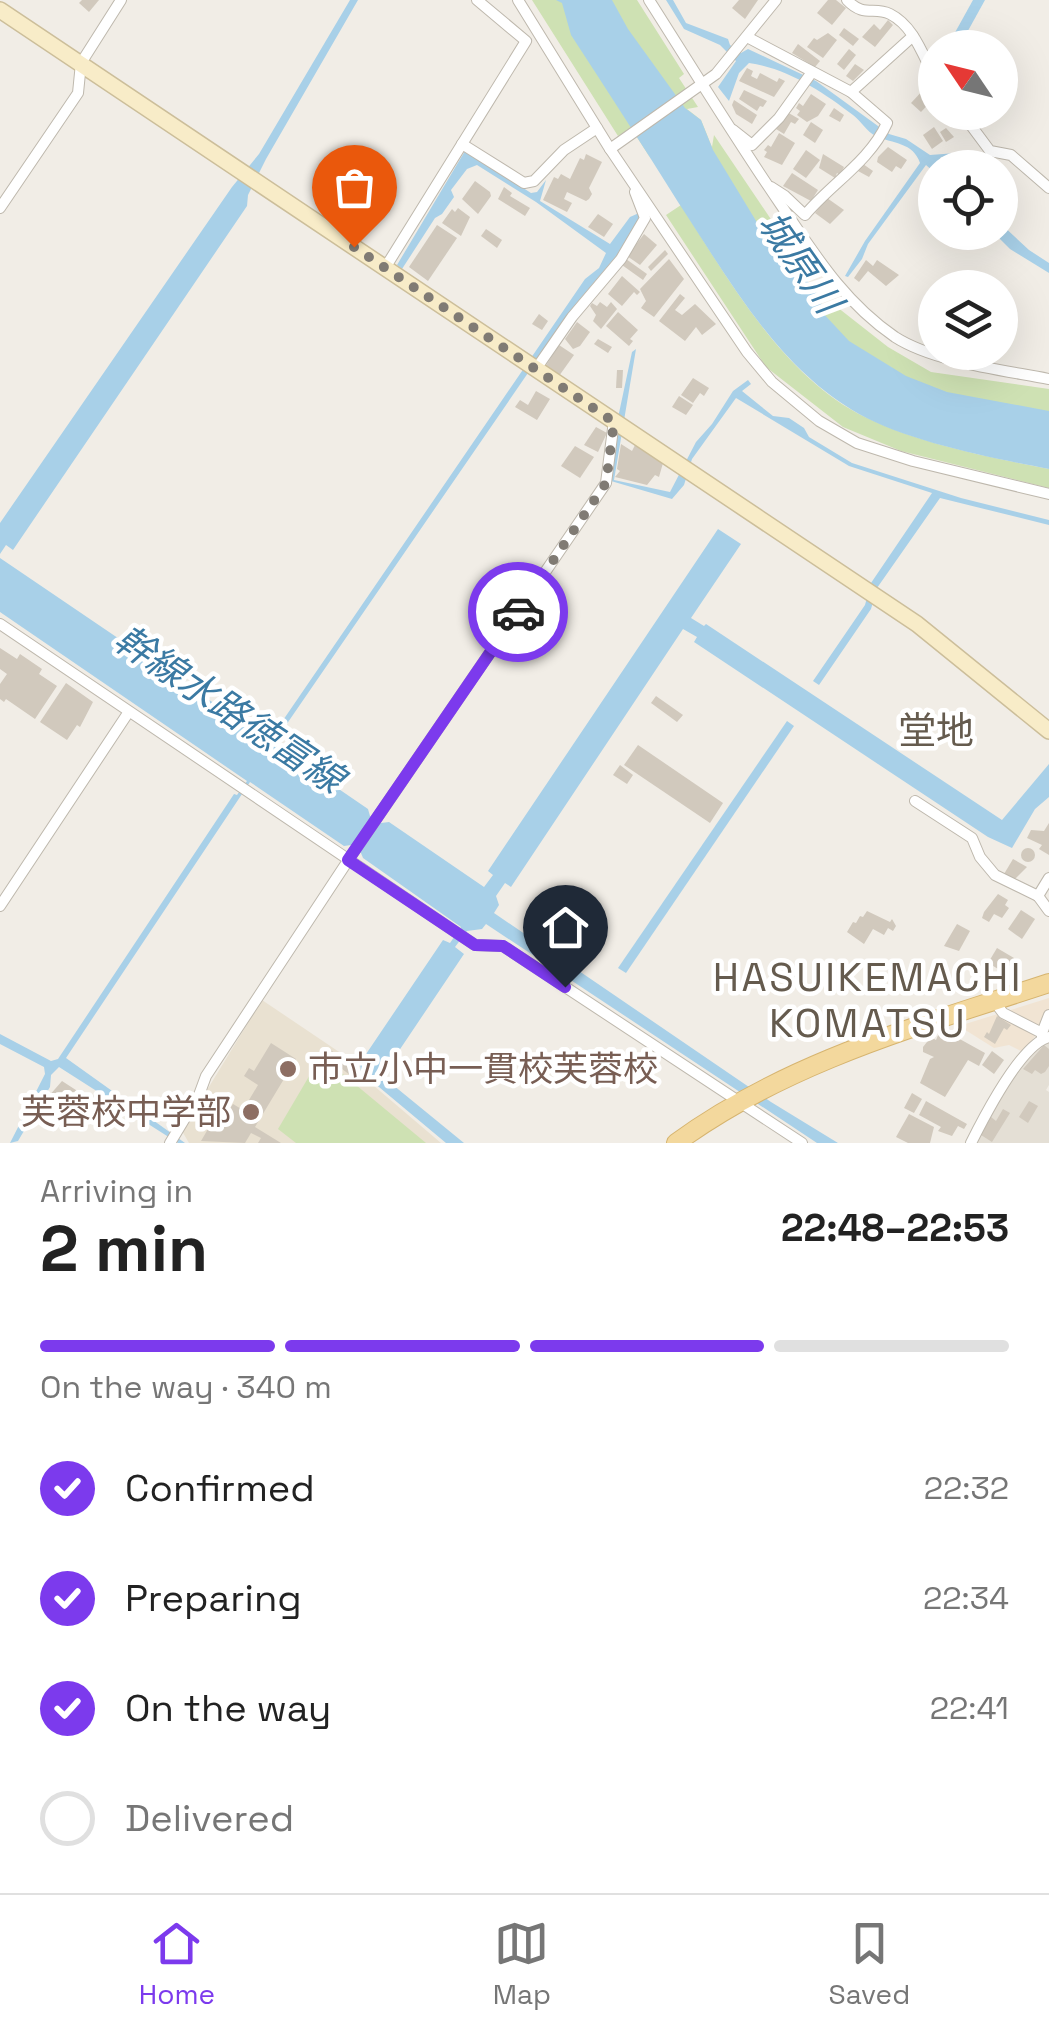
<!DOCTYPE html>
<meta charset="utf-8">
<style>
:root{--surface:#fff;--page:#f6f6f6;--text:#222;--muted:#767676;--line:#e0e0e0;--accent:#7c3aed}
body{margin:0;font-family:"Space Grotesk","Noto Sans JP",sans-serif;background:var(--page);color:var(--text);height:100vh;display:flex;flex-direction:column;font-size:38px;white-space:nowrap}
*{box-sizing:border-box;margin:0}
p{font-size:32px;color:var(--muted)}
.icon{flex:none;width:55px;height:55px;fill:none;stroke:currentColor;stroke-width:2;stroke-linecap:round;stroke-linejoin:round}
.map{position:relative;height:1143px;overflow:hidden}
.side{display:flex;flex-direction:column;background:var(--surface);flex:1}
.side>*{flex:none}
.needle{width:65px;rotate:305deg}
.buttons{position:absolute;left:918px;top:30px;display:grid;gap:20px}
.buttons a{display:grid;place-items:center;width:100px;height:100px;border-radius:50%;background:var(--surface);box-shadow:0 10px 40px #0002;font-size:50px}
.pin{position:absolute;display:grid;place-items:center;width:85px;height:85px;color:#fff;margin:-102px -42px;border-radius:50% 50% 50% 0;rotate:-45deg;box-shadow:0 0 10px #0007}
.pin .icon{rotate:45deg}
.courier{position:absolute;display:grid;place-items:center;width:100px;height:100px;margin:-50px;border:8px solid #7c3aed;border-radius:50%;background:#fff;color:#222;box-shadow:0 2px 12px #0007}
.overview em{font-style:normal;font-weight:600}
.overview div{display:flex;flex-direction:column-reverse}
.overview{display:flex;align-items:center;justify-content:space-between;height:170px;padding:0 40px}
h1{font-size:65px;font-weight:600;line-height:75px}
.bar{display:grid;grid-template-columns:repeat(4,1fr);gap:15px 10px;align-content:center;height:120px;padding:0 40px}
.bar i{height:12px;border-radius:8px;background:var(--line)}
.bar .current{background:var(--accent)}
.bar p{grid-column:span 4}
ol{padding:0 40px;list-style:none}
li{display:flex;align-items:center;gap:30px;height:110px}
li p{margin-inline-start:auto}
li .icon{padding:10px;border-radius:50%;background:var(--accent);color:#fff;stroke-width:4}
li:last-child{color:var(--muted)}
li i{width:55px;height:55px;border:5px solid var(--line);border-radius:50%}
.menu{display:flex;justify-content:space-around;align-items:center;height:140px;border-top:2px solid var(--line);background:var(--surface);font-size:28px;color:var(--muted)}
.menu a{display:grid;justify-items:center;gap:5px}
.menu .current{color:var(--accent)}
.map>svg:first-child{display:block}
</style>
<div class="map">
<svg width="1049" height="1143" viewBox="0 0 1049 1143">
<rect width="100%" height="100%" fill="#f1ede6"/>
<polygon fill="#e4dfd5" points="1039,1031 1049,1032 1049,1085 1046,1090 1049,1092 1049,1143 967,1143"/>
<polygon fill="#f1e4d3" points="1049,998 1049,1032 1039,1031 1023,1052 1009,1045 994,1048 959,1026"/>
<polygon fill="#e9e1d1" points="262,1000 357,1064 360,1074 441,1143 189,1143 182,1131"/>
<g fill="#cee1b3">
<polygon points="532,0 570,0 651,159 631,128 618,136"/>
<polygon points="607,0 637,0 684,74 679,78 698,107 687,109 701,120 712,147 714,135 791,249 785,252 821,299 822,312 837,307 888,347 931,372 1049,389 1049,412 944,396 835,345"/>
<path d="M681,205C728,279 783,377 865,417C921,444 988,457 1049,469V488L901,451L843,427L766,367L666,215Z"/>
<polygon points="321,1056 426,1143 296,1143 278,1129"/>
</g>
<g fill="#a8d0e8">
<polygon points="350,0 358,0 266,159 248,195 247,206 13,550 6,545 0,554 0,523 232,187 259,154"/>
<path d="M556,0H612L628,29L685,108L701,120L713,150L764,234L785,251L821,299L822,312L849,341L906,376L947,392L1049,411V469C992,458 909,442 859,414C777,368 728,278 678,202C643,146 607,90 571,35L562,3Z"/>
<path d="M666,0H673L686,23L728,39L730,45L741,53L748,49L816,81L889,134L906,139L930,155L970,152L971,155L941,157L938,163L943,167L935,168V173L926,165L868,244L862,259L848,277L845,276L865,241L920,163C913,142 893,144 876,136C867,132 861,121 853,115C823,92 787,68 749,63L739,73L729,101L718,87L736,61L720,45L684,29Z"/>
<polygon points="973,0 985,0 959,47 947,47"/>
<polygon points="465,151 531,193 537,192 546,180 540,201 610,244 630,217 639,213 640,219 618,254 574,306 273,744 368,809 370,816 381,823 389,822 484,887 493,875 488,871 718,529 741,544 691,618 704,626 706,624 1002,820 1049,764 1049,797 1035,809 1012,848 988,837 694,642 697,637 683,629 511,887 505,883 496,896 499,905 494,913 771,1102 838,1143 817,1143 486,924 482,929 467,931 455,947 464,954 382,1076 464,1143 446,1143 361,1072 360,1063 443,940 450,943 461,927 363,858 361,853 351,845 344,846 250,782 66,1058 185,1143 178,1143 59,1067 51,1075 50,1087 18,1141 10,1143 45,1074 44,1067 0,1044 0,1034 51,1061 58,1059 234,794 237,795 247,781 0,612 0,558 271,742 279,731 277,729 585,279 599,268 606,253 536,202 477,165 467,169 451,190 454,197 442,214 435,218 402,269 397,265"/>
<polygon points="1000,223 1029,250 1049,263 1049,273 1010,249 994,233 1000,232"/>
<polygon points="636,349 614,480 670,492 696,442 712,424 733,391 748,380 751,384 742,391 773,416 789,418 804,428 809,437 852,463 961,498 1049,520 1049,525 940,498 877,588 871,609 819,685 813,681 865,605 871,583 932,493 849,466 736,398 692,459 684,485 672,499 611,481 619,413 632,352"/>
<polygon points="787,721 794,726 626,973 618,968"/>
</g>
<g fill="#d1c9bd">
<polygon points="82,0 99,0 89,12 79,3"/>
<polygon points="739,0 758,0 745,19 732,8"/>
<polygon points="828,0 836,0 846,8 832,25 817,13"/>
<polygon points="888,20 893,25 875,47 862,37 874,24 880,30"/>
<polygon points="844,28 859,39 853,46 839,35"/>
<polygon points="828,33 837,40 823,58 807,47 814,38 817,40"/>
<polygon points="798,44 820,61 815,67 792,53"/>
<polygon points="849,49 856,55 844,70 837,64"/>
<polygon points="855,64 864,70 853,81 846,76"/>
<polygon points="747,68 753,71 751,76 757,79 760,73 777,82 779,78 785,81 774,97 739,81"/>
<polygon points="925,88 935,97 921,112 911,103"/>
<polygon points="744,90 767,101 763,107 760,106 757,111 739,99"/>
<polygon points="811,94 826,104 818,116 807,122 797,115 800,111 796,108 799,103 803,106"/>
<polygon points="734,100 757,115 752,124 736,114 732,105"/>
<polygon points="834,108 844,115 840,122 829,116"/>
<polygon points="787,112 799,119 795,124 791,122 784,134 776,129"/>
<polygon points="811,122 823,130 815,143 803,135"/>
<polygon points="934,127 943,141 932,149 923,135"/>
<polygon points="946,128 954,137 946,142 940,132"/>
<polygon points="779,133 795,143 782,165 764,157 767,152 764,150 768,145 771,147"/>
<polygon points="888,147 907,160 901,169 896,166 892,172 877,162 878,157"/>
<polygon points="806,150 820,160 806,178 793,169"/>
<polygon points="586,154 602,162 589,188 592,194 589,199 586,201 567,192 564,199 572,203 567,212 543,200 554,177 558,179 561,174 570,179 580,158 584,160"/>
<polygon points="823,154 844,167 840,175 837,173 835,178 819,168"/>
<polygon points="863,164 873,171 869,177 858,171"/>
<polygon points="792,173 818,190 811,201 783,186"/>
<polygon points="475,181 490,192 491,196 478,214 462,199"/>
<polygon points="504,187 512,193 510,196 530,208 525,216 498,199"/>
<polygon points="827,198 844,210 830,224 815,213"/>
<polygon points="458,208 470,217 461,236 442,223 452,209 455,212"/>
<polygon points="598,214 613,224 604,237 588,227"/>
<polygon points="437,225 457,238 428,281 409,267"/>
<polygon points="486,229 502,240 497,248 481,236"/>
<polygon points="644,234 657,245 640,265 627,256"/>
<polygon points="665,250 668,254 651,271 648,267"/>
<polygon points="626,259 647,274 643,280 622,265"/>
<polygon points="669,259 684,279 654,317 641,308 646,301 640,289"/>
<polygon points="866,260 873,266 877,260 899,275 886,286 868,271 859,282 854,278"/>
<polygon points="622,276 640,292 637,295 634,292 622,306 608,294"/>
<polygon points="680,294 685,298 675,310 682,315 695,304 716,324 702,335 696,327 685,341 659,321"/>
<polygon points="600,302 607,307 611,302 617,309 601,329 593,321 596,315 590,306 592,303 597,306"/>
<polygon points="618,312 638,330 630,339 633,341 629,346 606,326"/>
<polygon points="539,314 548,321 542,330 532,324"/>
<polygon points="577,322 590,332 580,346 573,349 565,339"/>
<polygon points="598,339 612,347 608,353 594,344"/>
<polygon points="559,345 574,355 559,376 545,367"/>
<polygon points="617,370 623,370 622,388 616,388"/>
<polygon points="693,378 709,388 704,396 700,393 693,403 681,395"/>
<polygon points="536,391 550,399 537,420 515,407 520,400 528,405"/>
<polygon points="679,396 693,405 686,415 672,407"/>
<polygon points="596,427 607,433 598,452 584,445"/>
<polygon points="621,444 632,451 635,445 663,463 659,477 655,475 647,485 615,477 620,471 617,469"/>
<polygon points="575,446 594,457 580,478 561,466"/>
<polygon points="0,648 17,659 20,654 42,669 39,674 57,686 35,719 6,699 4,702 0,699 0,684 7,674 0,669"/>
<polygon points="66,683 93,702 80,727 77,725 67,740 40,722"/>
<polygon points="656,696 683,715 677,722 651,703"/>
<polygon points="638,745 723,803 710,823 624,765"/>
<polygon points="620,765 633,775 627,784 613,775"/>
<polygon points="1049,823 1049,855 1039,849 1042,845 1027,838 1031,830 1044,831"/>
<circle cx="1028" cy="855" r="7"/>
<polygon points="1013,859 1027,867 1014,880 1004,874"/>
<polygon points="998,894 1008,900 1005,905 1009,908 1002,918 994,914 989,922 982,918 984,912"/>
<polygon points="1021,910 1035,919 1022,939 1008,929"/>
<polygon points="867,911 890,922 892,919 896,926 893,931 888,928 884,935 873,929 864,944 847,932 853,922 856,923 860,916 863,917"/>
<polygon points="957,924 970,931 959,951 944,946"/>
<polygon points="997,948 1014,958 1005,973 988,963"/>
<polygon points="997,1016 1011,1025 1007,1030 1004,1028 995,1044 984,1037 987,1032 989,1034"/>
<polygon points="947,1032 985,1053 979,1066 968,1060 945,1097 920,1083 930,1059 934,1057 923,1052 923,1047 931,1037 936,1040 939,1033 945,1037"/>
<polygon points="271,1043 296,1059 255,1127 281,1143 258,1143 261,1138 251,1133 245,1143 201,1141 222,1105 229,1110 233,1104 243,1110 258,1085 244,1076 249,1068 254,1071"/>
<polygon points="1044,1045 1049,1049 1049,1066 1045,1072 1041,1074 1035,1070 1032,1074 1023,1069"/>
<polygon points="329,1049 353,1066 351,1069 362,1078 359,1082 324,1055"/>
<polygon points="992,1051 1004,1060 994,1074 982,1065"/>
<polygon points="62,1081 79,1092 71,1105 63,1100 60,1105 48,1097"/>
<polygon points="95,1092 106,1100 104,1102 118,1107 110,1120 103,1116 101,1119 86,1109"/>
<polygon points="912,1093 922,1099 914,1113 904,1108"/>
<polygon points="48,1100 57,1106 51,1115 42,1109"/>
<polygon points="926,1101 967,1124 964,1129 958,1126 952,1136 938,1131 941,1127 919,1115"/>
<polygon points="1029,1101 1038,1106 1028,1123 1019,1117"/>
<polygon points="1003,1109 1010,1113 992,1142 981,1135 982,1131 991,1117 996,1121"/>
<circle cx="64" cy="1119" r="8"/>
<polygon points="909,1114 934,1127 930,1143 908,1143 896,1137"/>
</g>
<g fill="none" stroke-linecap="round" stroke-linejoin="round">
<defs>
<g id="street">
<polyline points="518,0 610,149 747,352 772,382 819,421 857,443 913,461 1049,494"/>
<path d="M649,0C693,69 735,138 781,205C815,255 844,302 895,337C934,362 1003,370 1049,379"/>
<path d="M847,0C864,18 874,6 890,14C914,26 923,56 935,78"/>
<path d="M747,37L851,92L887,123C870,161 831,184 805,215L785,196L771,187"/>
<polyline points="851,92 913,36"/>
<polyline points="961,112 990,151 1011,155 1049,188"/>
<polyline points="733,130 752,145 779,118 812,72"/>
<polyline points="462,144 524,183 534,181 564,150 597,128"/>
<polyline points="610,149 716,74 776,0"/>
<polyline points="0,208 78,93 81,63 121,0"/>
<polyline points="385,268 526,41 477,0"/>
<polyline points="536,369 572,317 621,259 645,218 635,192"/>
<polyline points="0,624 475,945 503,946 802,1143"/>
<polyline points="915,801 972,838 980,857 995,875 1038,896"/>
<polyline points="1049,878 1038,896 1049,911"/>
<polyline points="0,906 128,713"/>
<polyline points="994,1001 1003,1013 1042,1033 1042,1039"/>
<polyline points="1042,1033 1049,1015"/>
<polyline points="170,1143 199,1095 206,1076 353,853 606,483 614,421"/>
<path d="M971,1143C984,1117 1021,1044 1049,1037"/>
</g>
<polyline id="secondary" points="0,10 917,624 1049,731"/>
<path id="primary" d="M676,1143C788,1061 919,1026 1049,983"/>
</defs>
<use href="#street" stroke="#beb8ad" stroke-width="12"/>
<use href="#secondary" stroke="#ccbe9a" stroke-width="18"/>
<use href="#primary" stroke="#d6b46f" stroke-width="20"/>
<use href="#street" stroke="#fff" stroke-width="10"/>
<use href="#secondary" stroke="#f8ecc8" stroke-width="15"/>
<use href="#primary" stroke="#f3d89d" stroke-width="18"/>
</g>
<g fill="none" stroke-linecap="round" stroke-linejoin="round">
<polyline stroke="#807b74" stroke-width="10" stroke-dasharray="0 18" points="354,247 614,422 606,483 518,612"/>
<polyline stroke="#7c3aed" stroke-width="12" points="518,612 348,860 475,945 503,946 565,987"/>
</g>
<g fill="#8d6e63" stroke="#fff" stroke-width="4">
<circle cx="288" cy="1069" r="10"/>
<circle cx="251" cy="1112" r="10"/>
</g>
<g text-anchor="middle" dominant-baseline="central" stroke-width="9" stroke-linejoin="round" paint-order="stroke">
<g font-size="35" fill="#785e54" stroke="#fff" text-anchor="start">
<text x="308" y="1069">市立小中一貫校芙蓉校</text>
<text x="231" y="1112" text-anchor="end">芙蓉校中学部</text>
</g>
<g font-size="38" font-style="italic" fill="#3b7aa3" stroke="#fff">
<text transform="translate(800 262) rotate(55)">城原川</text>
<text transform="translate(229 709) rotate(34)">幹線水路徳富線</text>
</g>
<g font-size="38" fill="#655b4e" stroke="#fff">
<text x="936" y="731">堂地</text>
</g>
<g font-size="40" letter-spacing="2.5" fill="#655b4e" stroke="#fff">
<text x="868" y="977">HASUIKEMACHI<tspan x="868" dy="46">KOMATSU</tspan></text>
</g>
</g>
</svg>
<div class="buttons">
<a><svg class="needle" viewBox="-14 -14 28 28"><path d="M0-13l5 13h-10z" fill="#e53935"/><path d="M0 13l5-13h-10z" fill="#767676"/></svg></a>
<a><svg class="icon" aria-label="locate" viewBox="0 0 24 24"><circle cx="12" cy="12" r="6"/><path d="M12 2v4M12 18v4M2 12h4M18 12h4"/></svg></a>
<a><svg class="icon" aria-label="layers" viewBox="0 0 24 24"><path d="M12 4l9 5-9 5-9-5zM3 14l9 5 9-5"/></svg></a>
</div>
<div class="pin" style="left:354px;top:247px;background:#ea580c"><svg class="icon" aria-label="bag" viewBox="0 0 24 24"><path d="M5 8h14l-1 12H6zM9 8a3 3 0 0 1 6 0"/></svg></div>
<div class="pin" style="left:565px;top:987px;background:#1f2937"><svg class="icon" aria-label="home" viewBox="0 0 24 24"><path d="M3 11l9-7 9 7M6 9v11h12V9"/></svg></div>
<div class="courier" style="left:518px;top:612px"><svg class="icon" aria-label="car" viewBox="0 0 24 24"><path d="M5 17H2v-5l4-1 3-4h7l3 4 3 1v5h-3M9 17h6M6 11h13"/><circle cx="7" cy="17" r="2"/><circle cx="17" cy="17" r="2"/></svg></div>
</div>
<section class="side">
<div class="overview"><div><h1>2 min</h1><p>Arriving in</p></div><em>22:48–22:53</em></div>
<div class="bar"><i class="current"></i><i class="current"></i><i class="current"></i><i></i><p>On the way · 340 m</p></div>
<ol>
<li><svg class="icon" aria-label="check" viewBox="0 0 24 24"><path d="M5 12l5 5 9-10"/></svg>Confirmed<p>22:32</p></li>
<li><svg class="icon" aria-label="check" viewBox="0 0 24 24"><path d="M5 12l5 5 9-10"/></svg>Preparing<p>22:34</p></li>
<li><svg class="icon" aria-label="check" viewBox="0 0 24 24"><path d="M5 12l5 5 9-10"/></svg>On the way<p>22:41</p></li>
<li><i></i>Delivered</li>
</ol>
</section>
<nav class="menu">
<a class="current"><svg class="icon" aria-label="home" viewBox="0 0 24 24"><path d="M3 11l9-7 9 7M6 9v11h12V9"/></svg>Home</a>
<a><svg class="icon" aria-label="map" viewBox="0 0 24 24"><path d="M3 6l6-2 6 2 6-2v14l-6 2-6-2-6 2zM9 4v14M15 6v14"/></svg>Map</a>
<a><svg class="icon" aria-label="saved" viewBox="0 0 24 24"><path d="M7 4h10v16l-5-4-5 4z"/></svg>Saved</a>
</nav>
